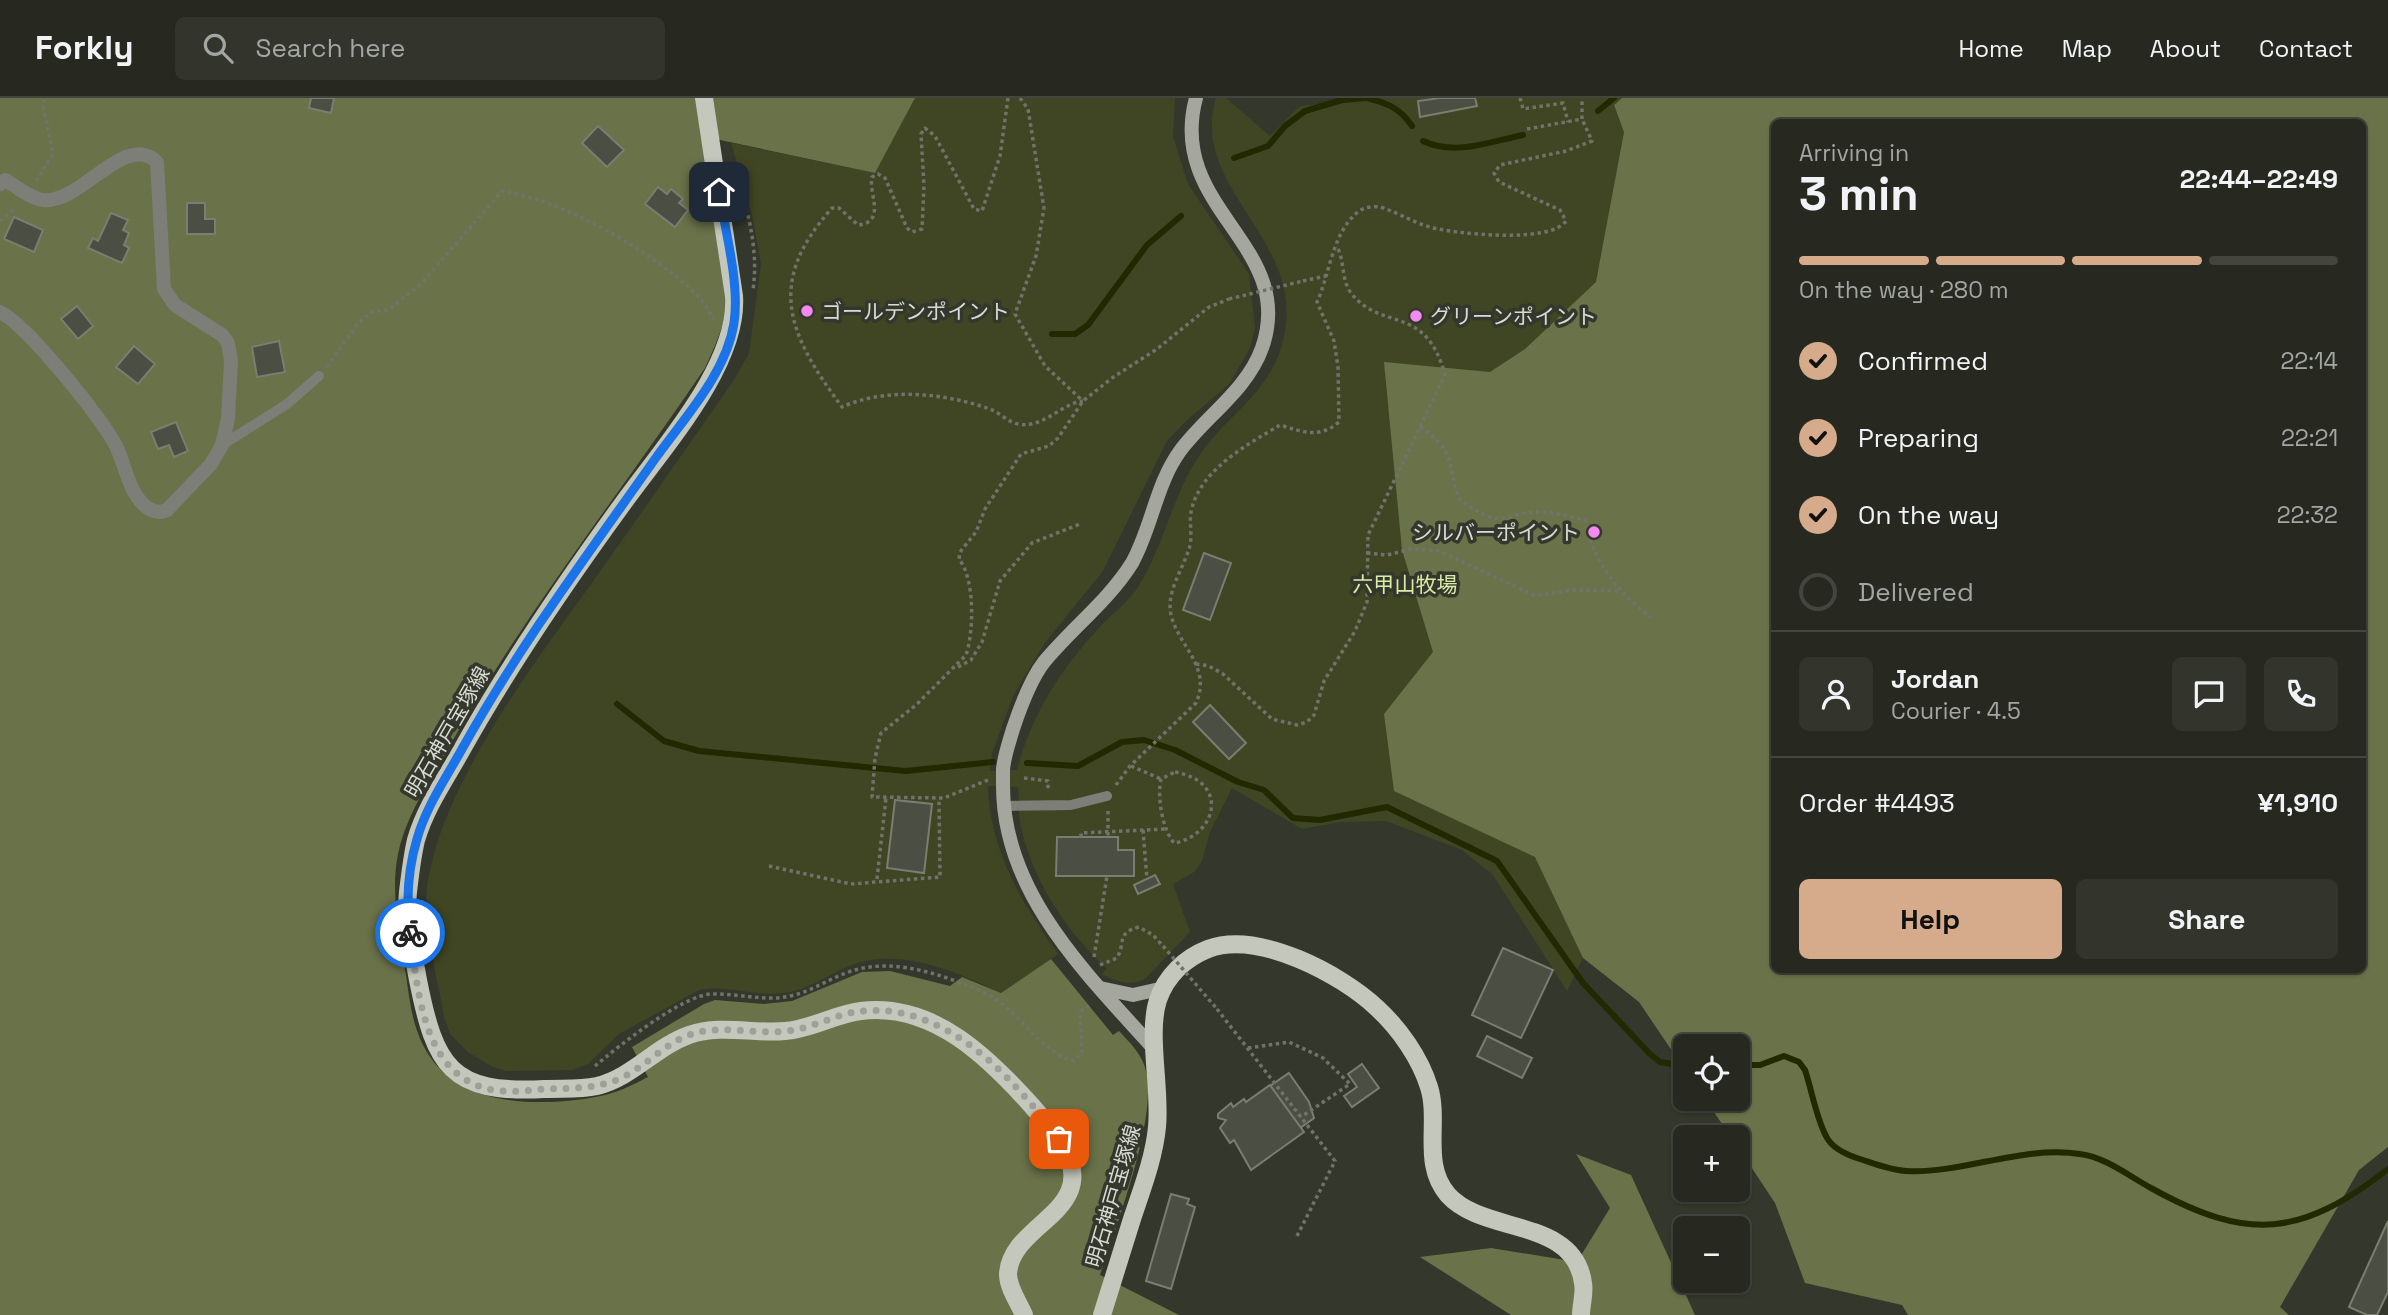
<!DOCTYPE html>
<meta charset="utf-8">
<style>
:root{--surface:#272920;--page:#33352d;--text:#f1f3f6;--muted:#a4a6a5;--line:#43453e;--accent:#d6ab8b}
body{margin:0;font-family:"Space Grotesk","Noto Sans JP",sans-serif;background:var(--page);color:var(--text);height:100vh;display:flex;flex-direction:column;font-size:26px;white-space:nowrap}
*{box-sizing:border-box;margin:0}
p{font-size:23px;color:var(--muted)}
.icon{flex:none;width:38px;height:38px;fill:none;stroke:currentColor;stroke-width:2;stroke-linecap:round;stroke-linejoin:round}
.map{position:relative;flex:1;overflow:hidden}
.side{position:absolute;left:1771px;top:21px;width:595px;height:854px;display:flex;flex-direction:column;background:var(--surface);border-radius:10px;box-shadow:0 2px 5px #0004,0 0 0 2px var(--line)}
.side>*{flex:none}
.buttons{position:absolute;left:1673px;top:936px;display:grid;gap:14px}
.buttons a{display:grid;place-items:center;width:77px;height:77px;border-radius:10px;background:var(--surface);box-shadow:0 2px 5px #0004,0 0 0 2px var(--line);font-size:35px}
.pin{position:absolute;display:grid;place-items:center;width:60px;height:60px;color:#fff;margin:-30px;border-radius:14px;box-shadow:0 4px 10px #0006}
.courier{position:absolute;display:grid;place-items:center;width:70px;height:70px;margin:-35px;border:5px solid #1a73e8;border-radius:50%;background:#fff;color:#222;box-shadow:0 2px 9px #0007}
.head em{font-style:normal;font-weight:700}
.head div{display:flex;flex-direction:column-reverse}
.head{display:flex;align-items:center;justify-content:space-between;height:119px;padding:0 28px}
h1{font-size:46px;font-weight:700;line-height:52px}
.bar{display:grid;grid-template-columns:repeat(4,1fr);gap:10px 7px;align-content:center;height:84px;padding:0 28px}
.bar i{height:9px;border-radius:5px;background:var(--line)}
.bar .current{background:var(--accent)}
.bar p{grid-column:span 4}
.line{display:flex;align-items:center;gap:18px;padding:0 28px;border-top:2px solid var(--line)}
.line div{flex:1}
.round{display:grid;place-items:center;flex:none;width:74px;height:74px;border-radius:10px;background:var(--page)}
ol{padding:0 28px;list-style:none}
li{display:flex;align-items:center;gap:21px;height:77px}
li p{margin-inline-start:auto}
li .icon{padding:7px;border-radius:50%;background:var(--accent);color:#111;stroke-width:4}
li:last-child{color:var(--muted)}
li i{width:38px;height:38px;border:4px solid var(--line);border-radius:50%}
.primary-button{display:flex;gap:14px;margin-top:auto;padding:14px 28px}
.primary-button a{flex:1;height:80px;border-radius:10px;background:var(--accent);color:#111;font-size:28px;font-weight:700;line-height:80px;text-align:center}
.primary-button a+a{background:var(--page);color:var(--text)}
header{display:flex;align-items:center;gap:42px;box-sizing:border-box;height:98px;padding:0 35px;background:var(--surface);border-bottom:2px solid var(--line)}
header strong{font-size:33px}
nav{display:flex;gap:38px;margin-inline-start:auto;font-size:24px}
.search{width:490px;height:63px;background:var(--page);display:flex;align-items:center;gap:18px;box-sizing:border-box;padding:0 24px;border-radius:10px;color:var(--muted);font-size:26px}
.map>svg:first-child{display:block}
</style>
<header>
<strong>Forkly</strong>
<div class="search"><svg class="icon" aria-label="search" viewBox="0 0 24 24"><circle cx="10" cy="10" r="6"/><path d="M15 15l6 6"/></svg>Search here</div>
<nav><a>Home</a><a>Map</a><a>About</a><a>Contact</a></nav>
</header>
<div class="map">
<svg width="2388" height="1217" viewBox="0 0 2388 1217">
<rect width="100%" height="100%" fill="#34372b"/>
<path fill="#404623" d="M915,0H1175L1173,38L1188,86L1249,176L1255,230L1250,250L1230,285L1185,324L1167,343L1103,473L1044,546L1013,598L992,656L990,673L1017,672C1031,618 1060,572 1098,531C1110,517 1128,505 1138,489C1165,446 1172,397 1201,355C1226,320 1263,298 1279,256C1319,146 1187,95 1216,0H1226L1270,38L1300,8L1376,0H1622L1614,7L1624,33L1597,184L1525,251L1583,860L1567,893L1493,777L1462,752L1386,723L1340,724L1302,731L1232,690L1210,734L1202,763L1194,774L1173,786L1190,834L1146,880C1131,890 1116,883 1101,876L1107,871C1068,835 1034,785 1022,733C1018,719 1019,703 1018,689L988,688C990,753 1022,805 1058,856L1001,895C958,874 895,847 847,869C825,879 808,892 784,895C755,899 728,886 699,892L619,936L588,966L572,972L507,973L493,969L469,955L450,936L444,919C437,875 421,826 428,782C445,682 535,564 594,482C641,416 687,349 734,282L749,255L761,166L753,121L731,45L875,75Z"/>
<g fill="#6a7249" fill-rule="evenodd">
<path d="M0,0H915L875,75L706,39C713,88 729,160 726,208C724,230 714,250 705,270C621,394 527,512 453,642C433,678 406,716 398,756C390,796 400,838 406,877C411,914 415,947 443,974C479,1011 562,1008 609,996C623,992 636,985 648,979L632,949L704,906L715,902L764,906L792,903L862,874L890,873L950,888L962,879L1001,895L1051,861L1113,937L1119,933C1132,947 1144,958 1147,978C1155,1026 1116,1128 1100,1177L1179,1217H0Z"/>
<path d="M1622,0H2388V1049L2359,1072L2280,1209L2289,1217H1908L1902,1207L1805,1185L1775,1105L1738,1049V1040L1731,1039L1705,1001H1738V948H1685V972L1639,904L1583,860L1535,759L1394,693L1384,616L1433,554L1402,452L1384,264L1490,274L1525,251L1596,184L1624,34L1614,7ZM2362,24V872H1774V24Z"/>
<polygon points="1576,1056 1631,1077 1695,1217 1511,1217 1420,1159 1491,1150 1577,1164 1610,1110"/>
</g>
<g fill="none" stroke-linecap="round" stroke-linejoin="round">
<g stroke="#222800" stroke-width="6">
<path d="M1367,0C1387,5 1400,10 1412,28"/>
<polyline points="1598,13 1614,0"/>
<path d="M1423,43C1455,58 1489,44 1523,37"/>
<polyline points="1234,60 1268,48 1285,28 1305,13 1342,2 1366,0"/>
<polyline points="1052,236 1075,236 1088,227 1147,147 1181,118"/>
<polyline points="617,606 664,643 699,653 906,673 993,664"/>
<polyline points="1027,665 1078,668 1122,644 1144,642 1175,652 1238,684 1264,692 1293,720 1320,722 1387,709 1497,763 1583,885 1650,956 1660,964 1685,968"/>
<path d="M1738,967H1760L1784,958L1799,964L1805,972C1812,993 1816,1019 1826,1038C1832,1051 1847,1057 1860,1061C1875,1066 1890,1072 1906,1073C1963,1076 2022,1047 2080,1056C2105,1059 2129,1078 2151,1090C2248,1144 2301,1139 2388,1071"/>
</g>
</g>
<g fill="#4b4e42" stroke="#7a7d70" stroke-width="2">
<polygon points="311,0 334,0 331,15 309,10"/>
<polygon points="1440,0 1475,0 1477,8 1420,19 1418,3"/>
<polygon points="598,28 624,52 607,69 582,45"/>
<polygon points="658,89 667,96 671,91 683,101 679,105 688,112 675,129 645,106"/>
<polygon points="187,105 205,105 205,121 215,121 215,136 187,136"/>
<polygon points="111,115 128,122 123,132 129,135 124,147 129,150 122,165 88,150 93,140 98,143"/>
<polygon points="14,119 43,132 34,154 4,141"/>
<polygon points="77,208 93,228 78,241 61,221"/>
<polygon points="279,243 285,274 257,279 252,249"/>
<polygon points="134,248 155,266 138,286 116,269"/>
<polygon points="176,324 188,353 174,359 169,347 158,351 151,334"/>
<polygon points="1204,455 1231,465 1210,522 1183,512"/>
<polygon points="1210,607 1246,645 1229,661 1193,624"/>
<polygon points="895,702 932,706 924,775 887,770"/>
<polygon points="1057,739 1118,739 1118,752 1134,752 1134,778 1056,778"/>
<polygon points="1155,777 1160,786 1138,796 1134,787"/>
<polygon points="1503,850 1553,872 1521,940 1472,917"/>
<polygon points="1487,938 1532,960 1522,980 1477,958"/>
<polygon points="1362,966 1379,990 1352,1009 1344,998 1357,989 1348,976"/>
<polygon points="1289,975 1309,1004 1314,1020 1300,1030 1270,988"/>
<polygon points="1270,987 1304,1034 1251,1072 1234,1042 1230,1045 1220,1030 1226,1022 1218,1020 1218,1016 1231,1005 1233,1009 1244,1001 1246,1004"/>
<polygon points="1171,1096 1189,1101 1187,1106 1195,1109 1171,1191 1146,1183"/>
<polygon points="2388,1123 2388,1194 2377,1217 2367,1217 2349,1209"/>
</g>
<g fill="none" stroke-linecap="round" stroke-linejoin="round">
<g stroke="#707369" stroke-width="3.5" stroke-dasharray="3.5 3.5" stroke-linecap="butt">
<path d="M1008,0L1000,58L982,113L974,111L935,38L925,30L921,36L924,87L922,131L912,134L907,130L885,80L878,76L872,79C868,95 887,124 858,127L839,110H832C765,185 788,236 842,309C887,289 944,295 990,311C1000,315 1008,324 1018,326C1043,331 1062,305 1083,303"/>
<polyline points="1020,0 1028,11 1044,110 1036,158 1015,216 1045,268 1083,303"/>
<polyline points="1520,0 1523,11 1563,5 1568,24"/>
<polyline points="1527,31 1582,21 1582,0"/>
<path d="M735,70C747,111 759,150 753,192"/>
<polyline points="36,83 53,56 43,7 45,0"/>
<polyline points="0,123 17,109"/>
<polyline points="1303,183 1326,178"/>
<path d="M327,269L359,224L372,214L388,212L420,187L502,93C563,102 650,152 695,195C703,202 708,213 714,221"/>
<path d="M1420,329C1457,354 1446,364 1459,401C1509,437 1497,412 1546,414C1559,415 1572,420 1585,422C1591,460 1620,498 1651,519"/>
<polyline points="1367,455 1387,457 1411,451 1439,453 1536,498 1572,492 1619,493"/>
<path d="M1196,566L1209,568L1223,576L1272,621L1297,627L1307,624L1314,617L1324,583L1355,533L1367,504L1368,437L1445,277C1426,205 1381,234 1351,195C1341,182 1345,163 1337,149"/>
<polyline points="958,569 971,562 982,544 1000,483 1032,445 1080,426"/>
<polyline points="1131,668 1161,681"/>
<path d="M1175,674C1231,684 1216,738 1174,745C1162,731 1157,698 1161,681Z"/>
<polyline points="1024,680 1048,683 1048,692"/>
<path d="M988,682L944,700L872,699L875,660L881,635L916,607L966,557C974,533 975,481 959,461L960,454L976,434L985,411L1021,356L1049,348L1058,340L1083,303L1112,280L1157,251L1209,209L1229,201"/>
<path d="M1116,687L1130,668L1196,605C1212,569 1179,549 1171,517C1166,494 1182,473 1189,451C1193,440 1189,426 1191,414C1199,372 1247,347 1280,327C1303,334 1319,341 1339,324L1338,269L1334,243L1317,204C1330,176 1332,134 1359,113C1365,109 1373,108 1380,109C1397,114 1412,124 1430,129C1455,136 1550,146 1566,123L1560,112L1499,84L1494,75L1500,67L1566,53L1592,43L1582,21"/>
<polyline points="1108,713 1108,739"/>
<polyline points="1143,732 1147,781"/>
<polyline points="1081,739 1081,735 1166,731"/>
<polyline points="769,768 851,786 940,779 939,701"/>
<polyline points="877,781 886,700"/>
<polyline points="1094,859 1107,778"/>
<path d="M1100,867L1117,860C1126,844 1116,835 1139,829L1153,837L1163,848"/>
<polyline points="1217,911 1335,1063 1296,1140"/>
<polyline points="1248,950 1289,944 1323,960 1350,986 1301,1019"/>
<path d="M595,968C619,948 681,898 711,896C738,895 764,904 790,898C815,893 835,876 859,871C899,861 946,878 983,894C1018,909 1037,953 1074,963L1082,954L1080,914L1089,908"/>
</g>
<g stroke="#7d7e78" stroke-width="10">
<polyline points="222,347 287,306 319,278"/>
<polyline points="1003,708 1071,707 1107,698"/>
</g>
<path stroke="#7d7e78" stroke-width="14" d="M0,86L5,82C16,88 31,101 43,102C82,106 124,33 157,64L164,191L175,207L222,237L228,245L231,263L228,321L222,347L211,366L167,412C158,416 150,413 143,406C128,391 125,366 116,348C102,320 26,226 0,214"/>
<g stroke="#a5a79e" stroke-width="14">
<path d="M1003,672C1004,658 1009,645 1013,631C1020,610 1030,582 1044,564C1072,530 1109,502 1132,465C1152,429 1156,386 1180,353C1206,318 1247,292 1262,250C1298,147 1166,111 1196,0"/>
<path d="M1003,688C1003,797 1089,878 1156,953"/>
<polyline points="1100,890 1133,897 1164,890"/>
</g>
<g stroke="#c4c7bb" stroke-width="18">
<path d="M704,0L734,198C739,266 662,351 624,404C565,485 508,568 460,655C444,683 425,711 416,742C412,759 410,777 408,794C405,823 413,854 418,882C435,968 450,996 544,991C562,990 579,992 597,988C633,979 655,949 689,937C721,926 752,936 785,933C812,931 835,916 861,913C933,904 989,960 1032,1008C1041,1019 1052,1030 1060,1042C1106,1114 1011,1123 1008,1176C1008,1190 1019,1205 1024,1217"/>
<path d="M1102,1217C1112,1185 1122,1153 1132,1121C1142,1091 1154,1060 1157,1029C1161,991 1147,936 1158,902C1166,878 1185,860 1208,851C1258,832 1341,876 1377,910C1399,930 1420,960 1429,989C1440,1024 1421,1066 1448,1097C1484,1137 1574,1119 1583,1185C1585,1195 1581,1207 1581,1217"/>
</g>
<g stroke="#707369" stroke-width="3.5" stroke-dasharray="3.5 3.5" stroke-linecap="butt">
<polyline points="1229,201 1303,183"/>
<polyline points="1163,848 1217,911"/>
</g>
<polyline stroke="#a5a79e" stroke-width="14" points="1003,688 1003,672"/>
</g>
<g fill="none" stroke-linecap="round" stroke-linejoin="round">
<path stroke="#9fa198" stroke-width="7" stroke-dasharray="0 12.6" d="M410,835C418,892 422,979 493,992C511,995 529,992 546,991C572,990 595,991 619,981C644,970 662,948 686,938C719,925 752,937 786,933C813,931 836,915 863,913C947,905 1014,981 1059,1041"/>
<path stroke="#1a73e8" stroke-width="9" d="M410,835C406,804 408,771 417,741C426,709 446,680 462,651C518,550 588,456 655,361C684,320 726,276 734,225C740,186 725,132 719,94"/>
</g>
<g fill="#f489f1" stroke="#34372b" stroke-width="2.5">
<circle cx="807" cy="213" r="7"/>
<circle cx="1416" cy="218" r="7"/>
<circle cx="1594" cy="434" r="7"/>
</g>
<g text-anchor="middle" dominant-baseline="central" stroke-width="7" stroke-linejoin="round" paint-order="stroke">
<g font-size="21" fill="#d8dad3" stroke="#34372b" text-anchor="start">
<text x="821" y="213">ゴールデンポイント</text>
<text x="1430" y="218">グリーンポイント</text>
<text x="1580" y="434" text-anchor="end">シルバーポイント</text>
</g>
<g font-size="21" fill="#dbeaa5" stroke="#34372b">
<text x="1405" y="486">六甲山牧場</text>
</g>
<g font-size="21" fill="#d8dad3" stroke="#34372b">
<text transform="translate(447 634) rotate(-60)">明石神戸宝塚線</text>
<text transform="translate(1113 1098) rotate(-74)">明石神戸宝塚線</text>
</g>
</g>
</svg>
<div class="buttons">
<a><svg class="icon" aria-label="locate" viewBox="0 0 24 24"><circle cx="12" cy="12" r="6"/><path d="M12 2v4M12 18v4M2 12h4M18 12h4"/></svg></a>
<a>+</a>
<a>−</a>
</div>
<div class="pin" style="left:1059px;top:1041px;background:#ea580c"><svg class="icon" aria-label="bag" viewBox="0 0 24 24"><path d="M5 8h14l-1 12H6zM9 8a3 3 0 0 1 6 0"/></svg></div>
<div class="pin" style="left:719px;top:94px;background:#1f2937"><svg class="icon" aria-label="home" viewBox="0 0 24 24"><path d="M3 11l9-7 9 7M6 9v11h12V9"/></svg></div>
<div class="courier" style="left:410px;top:835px"><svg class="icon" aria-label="bike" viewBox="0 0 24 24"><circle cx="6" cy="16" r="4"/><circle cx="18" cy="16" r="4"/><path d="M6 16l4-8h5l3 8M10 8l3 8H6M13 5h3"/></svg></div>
<section class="side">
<div class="head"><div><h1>3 min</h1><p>Arriving in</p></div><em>22:44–22:49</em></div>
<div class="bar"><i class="current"></i><i class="current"></i><i class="current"></i><i></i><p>On the way · 280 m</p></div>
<ol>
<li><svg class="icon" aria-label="check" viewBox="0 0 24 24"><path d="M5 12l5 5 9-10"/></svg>Confirmed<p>22:14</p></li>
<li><svg class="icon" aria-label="check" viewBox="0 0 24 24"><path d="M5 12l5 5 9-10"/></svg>Preparing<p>22:21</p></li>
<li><svg class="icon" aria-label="check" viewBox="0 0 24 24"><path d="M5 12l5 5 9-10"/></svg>On the way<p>22:32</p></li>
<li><i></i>Delivered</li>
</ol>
<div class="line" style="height:126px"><a class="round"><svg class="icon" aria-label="person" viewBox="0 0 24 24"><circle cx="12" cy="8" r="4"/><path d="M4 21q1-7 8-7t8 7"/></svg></a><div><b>Jordan</b><p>Courier · 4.5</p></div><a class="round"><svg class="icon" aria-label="chat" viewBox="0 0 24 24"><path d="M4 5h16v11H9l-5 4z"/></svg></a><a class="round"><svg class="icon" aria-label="phone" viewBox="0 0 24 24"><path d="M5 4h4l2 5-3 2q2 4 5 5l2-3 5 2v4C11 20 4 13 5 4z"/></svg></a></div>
<div class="line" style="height:91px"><div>Order #4493</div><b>¥1,910</b></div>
<div class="primary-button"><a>Help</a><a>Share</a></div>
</section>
</div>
